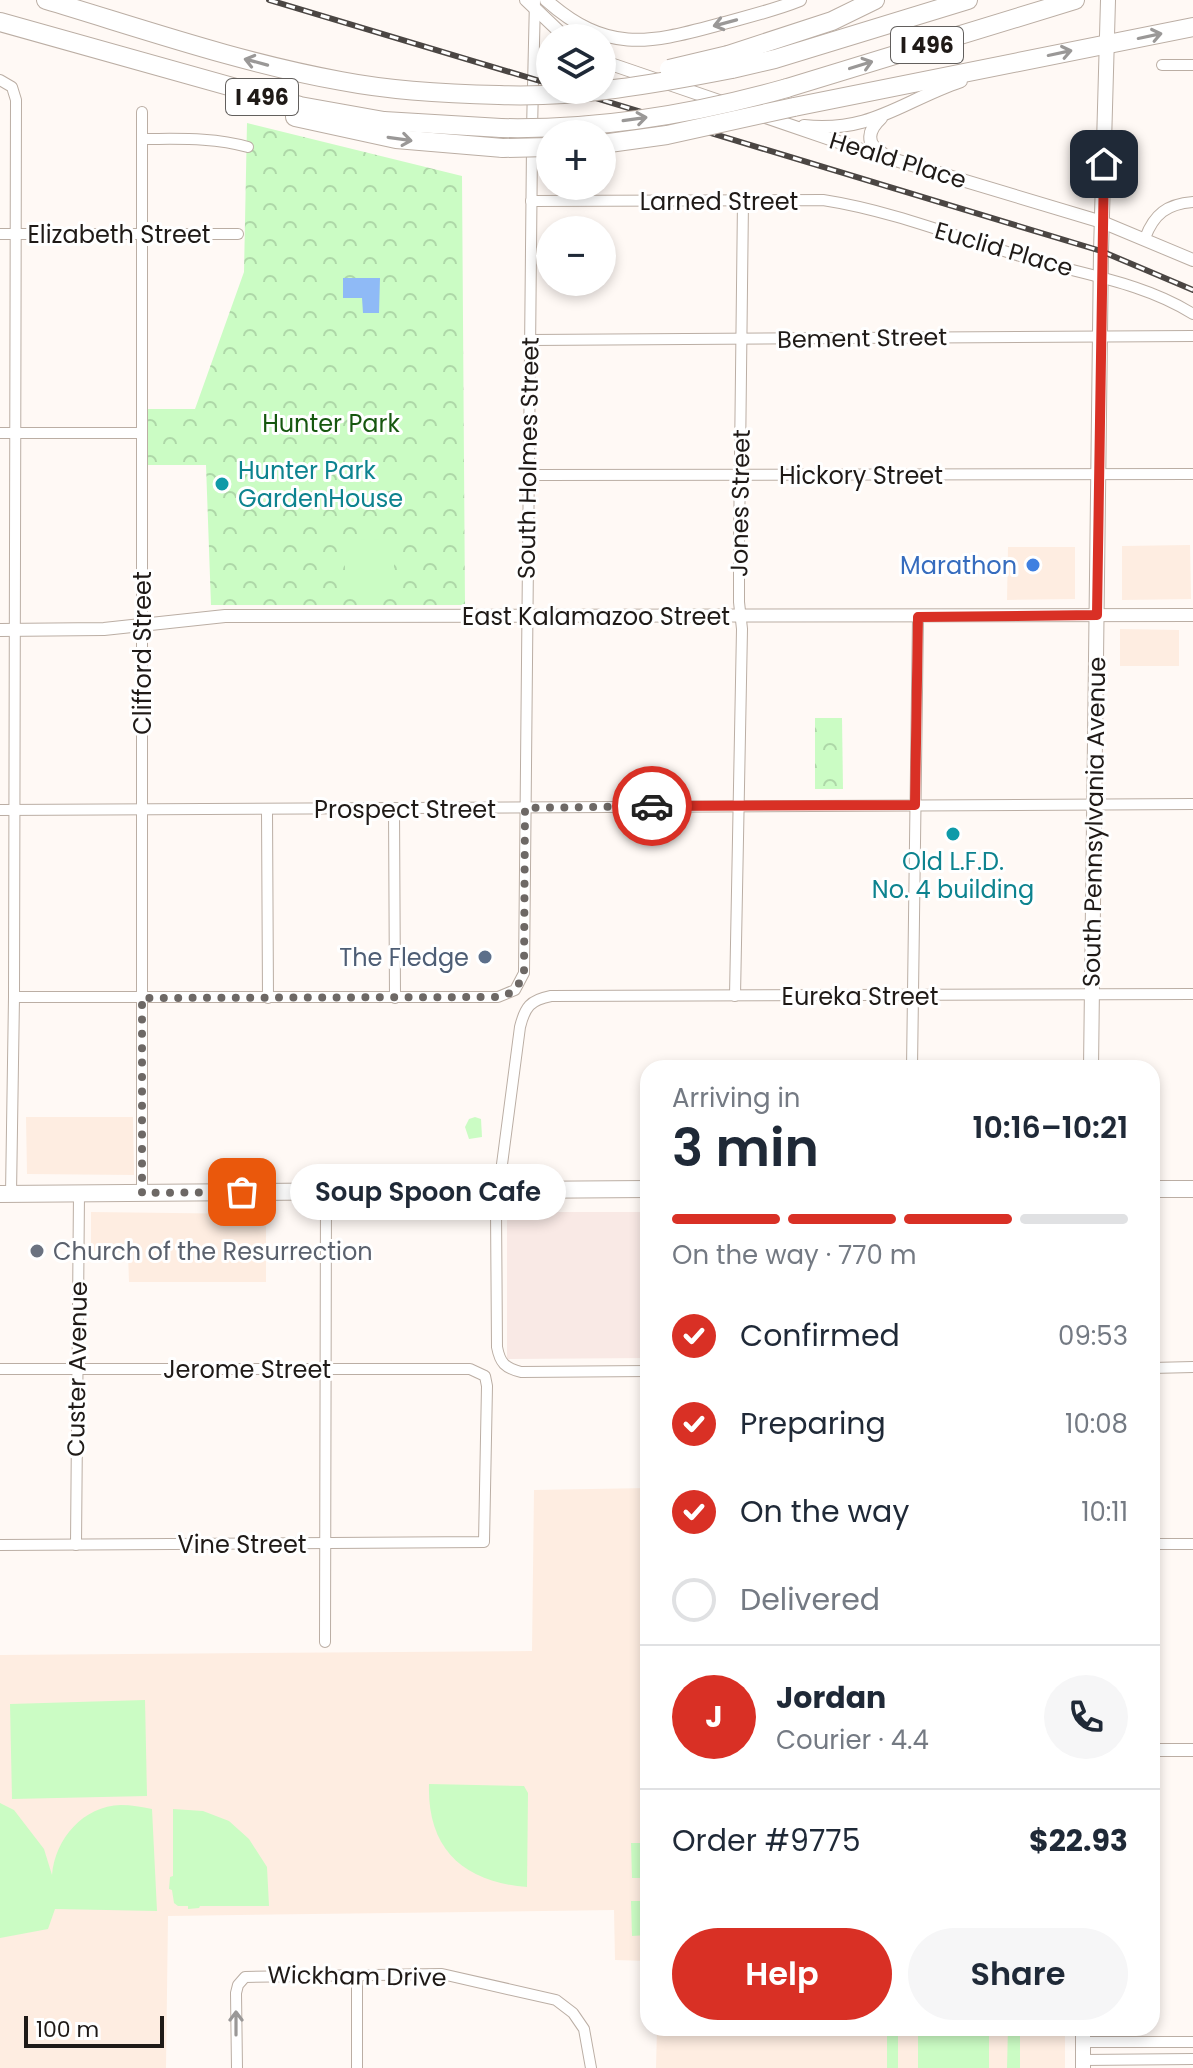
<!DOCTYPE html>
<meta charset="utf-8">
<style>
:root{--surface:#fff;--page:#f6f6f7;--text:#1f2937;--muted:#747a83;--line:#e0e1e3;--accent:#d93025}
body{margin:0;font-family:Poppins,sans-serif;background:var(--page);color:var(--text);height:100vh;display:flex;flex-direction:column;font-size:30px;white-space:nowrap}
*{box-sizing:border-box;margin:0}
p{font-size:26px;color:var(--muted)}
.icon{flex:none;width:44px;height:44px;fill:none;stroke:currentColor;stroke-width:2;stroke-linecap:round;stroke-linejoin:round}
.map{position:relative;flex:1;overflow:hidden}
.details{position:absolute;left:640px;top:1060px;width:520px;height:976px;display:flex;flex-direction:column;background:var(--surface);border-radius:24px;box-shadow:0 4px 12px #0003}
.details>*{flex:none}
.controls{position:absolute;left:536px;top:24px;display:grid;gap:16px}
.controls a{display:grid;place-items:center;width:80px;height:80px;border-radius:50%;background:var(--surface);box-shadow:0 4px 12px #0003;font-size:40px}
.scale{position:absolute;left:24px;bottom:20px;width:140px;box-sizing:border-box;padding-left:8px;border:4px solid #1f1a17;border-top:0;font-size:22px;line-height:28px;white-space:nowrap;color:#1f1a17;-webkit-text-stroke:6px #fff;paint-order:stroke}
.pin{position:absolute;display:grid;place-items:center;width:68px;height:68px;color:#fff;margin:-34px;border-radius:16px;box-shadow:0 4px 12px #0006}
.courier{position:absolute;display:grid;place-items:center;width:80px;height:80px;margin:-40px;border:6px solid #d93025;border-radius:50%;background:#fff;color:#222;box-shadow:0 2px 10px #0007}
.bubble{position:absolute;height:56px;border-radius:28px;background:var(--surface);box-shadow:0 4px 12px #0003;font-size:26px;font-weight:600;line-height:56px;text-align:center}
.summary em{font-style:normal;font-weight:600}
.summary div{display:flex;flex-direction:column-reverse}
.summary{display:flex;align-items:center;justify-content:space-between;height:136px;padding:0 32px}
h1{font-size:52px;font-weight:600;line-height:60px}
.bar{display:grid;grid-template-columns:repeat(4,1fr);gap:12px 8px;align-content:center;height:96px;padding:0 32px}
.bar i{height:10px;border-radius:6px;background:var(--line)}
.bar .active{background:var(--accent)}
.bar p{grid-column:span 4}
.line{display:flex;align-items:center;gap:20px;padding:0 32px;border-top:2px solid var(--line)}
.line div{flex:1}
.round{display:grid;place-items:center;flex:none;width:84px;height:84px;border-radius:42px;background:var(--page)}
ol{padding:0 32px;list-style:none}
li{display:flex;align-items:center;gap:24px;height:88px}
li p{margin-inline-start:auto}
li .icon{padding:8px;border-radius:50%;background:var(--accent);color:#fff;stroke-width:4}
li:last-child{color:var(--muted)}
li i{width:44px;height:44px;border:4px solid var(--line);border-radius:50%}
.cta{display:flex;gap:16px;margin-top:auto;padding:16px 32px}
.cta a{flex:1;height:92px;border-radius:48px;background:var(--accent);color:#fff;font-size:32px;font-weight:600;line-height:92px;text-align:center}
.cta a+a{background:var(--page);color:var(--text)}
.map>svg:first-child{display:block}
</style>
<div class="map">
<svg width="1193" height="2068" viewBox="0 0 1193 2068">
<defs>
<pattern id="forest-crowns" width="20" height="18" patternUnits="userSpaceOnUse" patternTransform="scale(2)"><rect width="20" height="18" fill="#cbfcc4"/><path d="M2 6a3 3 0 1 1 6 0M12 15a3 3 0 1 1 6 0" fill="none" stroke="#aed7a8"/></pattern>
</defs>
<rect width="100%" height="100%" fill="#fff9f5"/>
<g fill="#feede1">
<polygon points="1190,545 1191,599 1122,600 1122,546"/>
<polygon points="1008,547 1075,547 1075,599 1007,600"/>
<polygon points="1120,629 1179,630 1179,666 1120,666"/>
<polygon points="26,1117 133,1117 134,1175 27,1174"/>
<polygon points="91,1212 266,1214 266,1282 129,1282 128,1253 91,1251"/>
<polygon points="648,1488 648,1961 615,1960 614,1910 168,1916 166,2068 0,2068 0,1655 532,1651 534,1490"/>
<polygon points="657,2028 1065,2028 1065,2068 656,2068"/>
</g>
<polygon fill="#f9e9e5" points="507,1212 648,1212 648,1358 507,1359"/>
<g fill="url(#forest-crowns)">
<polygon points="247,123 462,176 465,605 211,605 206,465 147,465 147,409 195,409 244,272"/>
<polygon points="815,718 842,718 843,789 815,789"/>
<polygon points="475,1117 481,1119 482,1137 469,1139 465,1127 469,1119"/>
</g>
<g fill="#cbfcc4">
<polygon points="345,539 394,540 394,590 345,590"/>
<polygon points="145,1700 147,1796 12,1799 10,1704"/>
<path d="M429,1784L524,1786L528,1793L527,1887C464,1882 427,1850 429,1784Z"/>
<path d="M0,1803L14,1810L44,1849L52,1875C55,1839 83,1806 121,1805C131,1805 142,1807 152,1809L157,1911L55,1909L48,1929L0,1938Z"/>
<polygon points="173,1809 203,1811 229,1821 249,1839 267,1867 269,1906 200,1906 199,1908 188,1909 188,1906 178,1906 174,1903 172,1890 169,1889 170,1877 173,1876"/>
<polygon points="631,1843 648,1843 648,1878 632,1878"/>
<polygon points="631,1901 648,1901 648,1935 632,1936"/>
<rect x="887" y="2028" width="11" height="40"/>
<rect x="918" y="2028" width="71" height="40"/>
<polygon points="1008,2028 1020,2028 1020,2068 1007,2068"/>
</g>
<polygon fill="#8fbaf6" points="343,278 380,278 379,313 363,313 362,298 343,298"/>
<g fill="none" stroke-linecap="round" stroke-linejoin="round">
<defs>
<g id="minor">
<polyline points="1162,65 1193,65"/>
<polyline points="0,80 12,87 16,100 14,997 11,1194"/>
<polyline points="532,130 535,0"/>
<path d="M143,139C179,139 213,137 248,147"/>
<path d="M531,201L823,200C894,211 962,239 1030,259C1085,275 1144,283 1193,314"/>
<polyline points="0,234 238,234"/>
<path d="M1145,238C1154,214 1167,204 1193,202"/>
<polyline points="530,340 1193,336"/>
<polyline points="0,433 142,433"/>
<polyline points="529,475 1193,474"/>
<polyline points="394,809 395,998"/>
<polyline points="0,810 1193,804"/>
<polyline points="267,810 268,998"/>
<polyline points="735,996 742,629 739,602 739,544 743,201"/>
<polyline points="14,997 498,997 515,990 524,973 532,146"/>
<polyline points="912,1068 918,617"/>
<polyline points="142,1193 142,112"/>
<polyline points="1152,1368 1193,1367"/>
<polyline points="0,1369 470,1369 485,1376 487,1386 484,1542 0,1545"/>
<path d="M648,1371L521,1372C505,1368 500,1363 497,1347L496,1210L520,1027C525,1007 530,1000 551,996L1193,994"/>
<polyline points="1152,1544 1193,1544"/>
<polyline points="76,1545 79,1193"/>
<polyline points="325,1642 326,1192"/>
<polyline points="1083,2042 1193,2042"/>
<polyline points="1083,2060 1193,2059"/>
<polyline points="237,2068 236,1993 238,1985 245,1977 442,1974 556,2000 573,2013 584,2029 591,2068"/>
<polyline points="357,2068 357,1975"/>
</g>
<g id="tertiary">
<polyline points="526,0 566,38"/>
<path d="M546,0C606,53 647,44 717,25C745,17 773,11 800,0"/>
<polyline points="602,61 862,150 1102,222 1193,260"/>
<path d="M881,118C868,130 865,144 882,153"/>
<path d="M804,126C872,133 902,101 961,81"/>
<polyline points="0,630 104,629 225,616 1193,615"/>
<polyline points="1152,1750 1193,1750"/>
</g>
<g id="secondary">
<polyline points="1091,1068 1101,251 1108,0"/>
<polyline points="1083,2068 1083,2028"/>
</g>
<g id="primary">
<polyline points="1152,1189 1193,1189"/>
<polyline points="0,1194 648,1189"/>
</g>
<g id="motorway">
<path d="M46,0C143,29 241,63 341,81C393,91 446,94 499,95"/>
<polyline points="0,22 300,106 384,121 501,128"/>
<polyline points="728,55 832,21 875,0"/>
<polyline points="732,69 775,59 968,0"/>
<polyline points="787,88 1075,0"/>
<polyline points="794,107 1193,27"/>
<polyline points="295,117 396,139 503,148"/>
</g>
</defs>
<use href="#minor" stroke="#bbaea4" stroke-width="12"/>
<use href="#tertiary" stroke="#bbaea4" stroke-width="14"/>
<use href="#secondary" stroke="#bbaea4" stroke-width="16"/>
<use href="#primary" stroke="#bbaea4" stroke-width="18"/>
<use href="#motorway" stroke="#bbaea4" stroke-width="20"/>
<use href="#minor" stroke="#fff" stroke-width="10"/>
<use href="#tertiary" stroke="#fff" stroke-width="12"/>
<use href="#secondary" stroke="#fff" stroke-width="14"/>
<use href="#primary" stroke="#fff" stroke-width="16"/>
<use href="#motorway" stroke="#fff" stroke-width="18"/>
<defs>
<g id="rail">
<polyline points="269,0 550,84"/>
<polyline points="569,90 1101,251 1193,290"/>
</g>
</defs>
<use href="#rail" stroke="#4b4643" stroke-width="6"/>
<use href="#rail" stroke="#fff" stroke-width="3" stroke-dasharray="9" stroke-linecap="butt"/>
<defs>
<g id="motorway-bridge">
<polyline points="669,69 728,55"/>
<path d="M499,95C578,98 655,84 732,69"/>
<path d="M501,128C597,130 695,114 787,88"/>
<polyline points="602,144 667,135 794,107"/>
<polyline points="503,148 550,147"/>
</g>
</defs>
<use href="#motorway-bridge" stroke="#bbaea4" stroke-width="20" stroke-linecap="butt"/>
<use href="#motorway-bridge" stroke="#fff" stroke-width="18"/>
</g>
<defs><path id="oneway-shaft" d="M-6 0H5M1.5-3L5.5 0L1.5 3" fill="none" stroke-width="1.6" stroke-linecap="round" stroke-linejoin="round" transform="scale(2)"/></defs>
<g stroke="#9a9897">
<use href="#oneway-shaft" transform="translate(725 23) rotate(165)"/>
<use href="#oneway-shaft" transform="translate(1150 36) rotate(-12)"/>
<use href="#oneway-shaft" transform="translate(1060 53) rotate(-12)"/>
<use href="#oneway-shaft" transform="translate(256 62) rotate(-165)"/>
<use href="#oneway-shaft" transform="translate(861 65) rotate(-17)"/>
<use href="#oneway-shaft" transform="translate(635 119) rotate(-8)"/>
<use href="#oneway-shaft" transform="translate(400 139) rotate(8)"/>
<use href="#oneway-shaft" transform="translate(236 2023) rotate(-90)"/>
</g>
<g fill="none" stroke-linecap="round" stroke-linejoin="round">
<path stroke="#6d6865" stroke-width="8" stroke-dasharray="0 14.4" d="M242,1192L142,1193V998L498,997C514,994 518,987 524,973L525,808L652,806"/>
<polyline stroke="#d93025" stroke-width="10" points="652,806 915,805 918,617 1097,615 1104,164"/>
</g>
<g fill="#0f9aa8" stroke="#fff" stroke-width="3">
<circle cx="222" cy="484" r="8"/>
<circle cx="953" cy="834" r="8"/>
</g>
<circle fill="#3f7fe0" stroke="#fff" stroke-width="3" cx="1033" cy="565" r="8"/>
<circle fill="#5c6f8a" stroke="#fff" stroke-width="3" cx="485" cy="957" r="8"/>
<circle fill="#6b7280" stroke="#fff" stroke-width="3" cx="37" cy="1251" r="8"/>
<g text-anchor="middle" dominant-baseline="central" stroke-width="6" stroke-linejoin="round" paint-order="stroke">
<g fill="#fff" stroke="#625f5d" stroke-width="2">
<rect x="891" y="27" width="72" height="36" rx="6"/>
<rect x="226" y="79" width="72" height="36" rx="6"/>
</g>
<g font-size="22" font-weight="bold" fill="#1f1a17">
<text x="927" y="45">I 496</text>
<text x="262" y="97">I 496</text>
</g>
<g font-size="24" fill="#1f1a17" stroke="#fff">
<text transform="translate(898 160) rotate(17)">Heald Place</text>
<text x="719" y="201">Larned Street</text>
<text x="119" y="234">Elizabeth Street</text>
<text transform="translate(1004 249) rotate(16)">Euclid Place</text>
<text transform="translate(862 338) rotate(-1)">Bement Street</text>
<text transform="translate(528 458) rotate(-89)">South Holmes Street</text>
<text x="861" y="475">Hickory Street</text>
<text transform="translate(740 503) rotate(-89)">Jones Street</text>
<text x="596" y="616">East Kalamazoo Street</text>
<text transform="translate(142 653) rotate(-90)">Clifford Street</text>
<text x="405" y="809">Prospect Street</text>
<text transform="translate(1094 822) rotate(-89)">South Pennsylvania Avenue</text>
<text x="860" y="996">Eureka Street</text>
<text transform="translate(77 1369) rotate(-89)">Custer Avenue</text>
<text x="247" y="1369">Jerome Street</text>
<text x="242" y="1544">Vine Street</text>
<text transform="translate(357 1976) rotate(1)">Wickham Drive</text>
</g>
<g font-size="24" fill="#16570f" stroke="#fff">
<text x="331" y="423">Hunter Park</text>
</g>
<g font-size="24" fill="#0d838f" stroke="#fff" text-anchor="start">
<text x="238" y="470">Hunter Park<tspan x="238" dy="28">GardenHouse</tspan></text>
<text x="953" y="861" text-anchor="middle">Old L.F.D.<tspan x="953" dy="28">No. 4 building</tspan></text>
</g>
<g font-size="24" fill="#366cbe" stroke="#fff" text-anchor="end">
<text x="1017" y="565">Marathon</text>
</g>
<g font-size="24" fill="#4e5e75" stroke="#fff" text-anchor="end">
<text x="469" y="957">The Fledge</text>
</g>
<g font-size="24" fill="#5b616d" stroke="#fff" text-anchor="start">
<text x="53" y="1251">Church of the Resurrection</text>
</g>
</g>
</svg>
<div class="controls">
<a><svg class="icon" aria-label="layers" viewBox="0 0 24 24"><path d="M12 4l9 5-9 5-9-5zM3 14l9 5 9-5"/></svg></a>
<a>+</a>
<a>−</a>
</div>
<div class="scale">100 m</div>
<div class="pin" style="left:242px;top:1192px;background:#ea580c"><svg class="icon" aria-label="bag" viewBox="0 0 24 24"><path d="M5 8h14l-1 12H6zM9 8a3 3 0 0 1 6 0"/></svg></div>
<div class="pin" style="left:1104px;top:164px;background:#1f2937"><svg class="icon" aria-label="home" viewBox="0 0 24 24"><path d="M3 11l9-7 9 7M6 9v11h12V9"/></svg></div>
<div class="courier" style="left:652px;top:806px"><svg class="icon" aria-label="car" viewBox="0 0 24 24"><path d="M5 17H2v-5l4-1 3-4h7l3 4 3 1v5h-3M9 17h6M6 11h13"/><circle cx="7" cy="17" r="2"/><circle cx="17" cy="17" r="2"/></svg></div>
<div class="bubble" style="left:290px;top:1164px;width:276px">Soup Spoon Cafe</div>
<section class="details">
<div class="summary"><div><h1>3 min</h1><p>Arriving in</p></div><em>10:16–10:21</em></div>
<div class="bar"><i class="active"></i><i class="active"></i><i class="active"></i><i></i><p>On the way · 770 m</p></div>
<ol>
<li><svg class="icon" aria-label="check" viewBox="0 0 24 24"><path d="M5 12l5 5 9-10"/></svg>Confirmed<p>09:53</p></li>
<li><svg class="icon" aria-label="check" viewBox="0 0 24 24"><path d="M5 12l5 5 9-10"/></svg>Preparing<p>10:08</p></li>
<li><svg class="icon" aria-label="check" viewBox="0 0 24 24"><path d="M5 12l5 5 9-10"/></svg>On the way<p>10:11</p></li>
<li><i></i>Delivered</li>
</ol>
<div class="line" style="height:144px"><b class="round" style="background:var(--accent);color:#fff">J</b><div><b>Jordan</b><p>Courier · 4.4</p></div><a class="round"><svg class="icon" aria-label="phone" viewBox="0 0 24 24"><path d="M5 4h4l2 5-3 2q2 4 5 5l2-3 5 2v4C11 20 4 13 5 4z"/></svg></a></div>
<div class="line" style="height:104px"><div>Order #9775</div><b>$22.93</b></div>
<div class="cta"><a>Help</a><a>Share</a></div>
</section>
</div>
